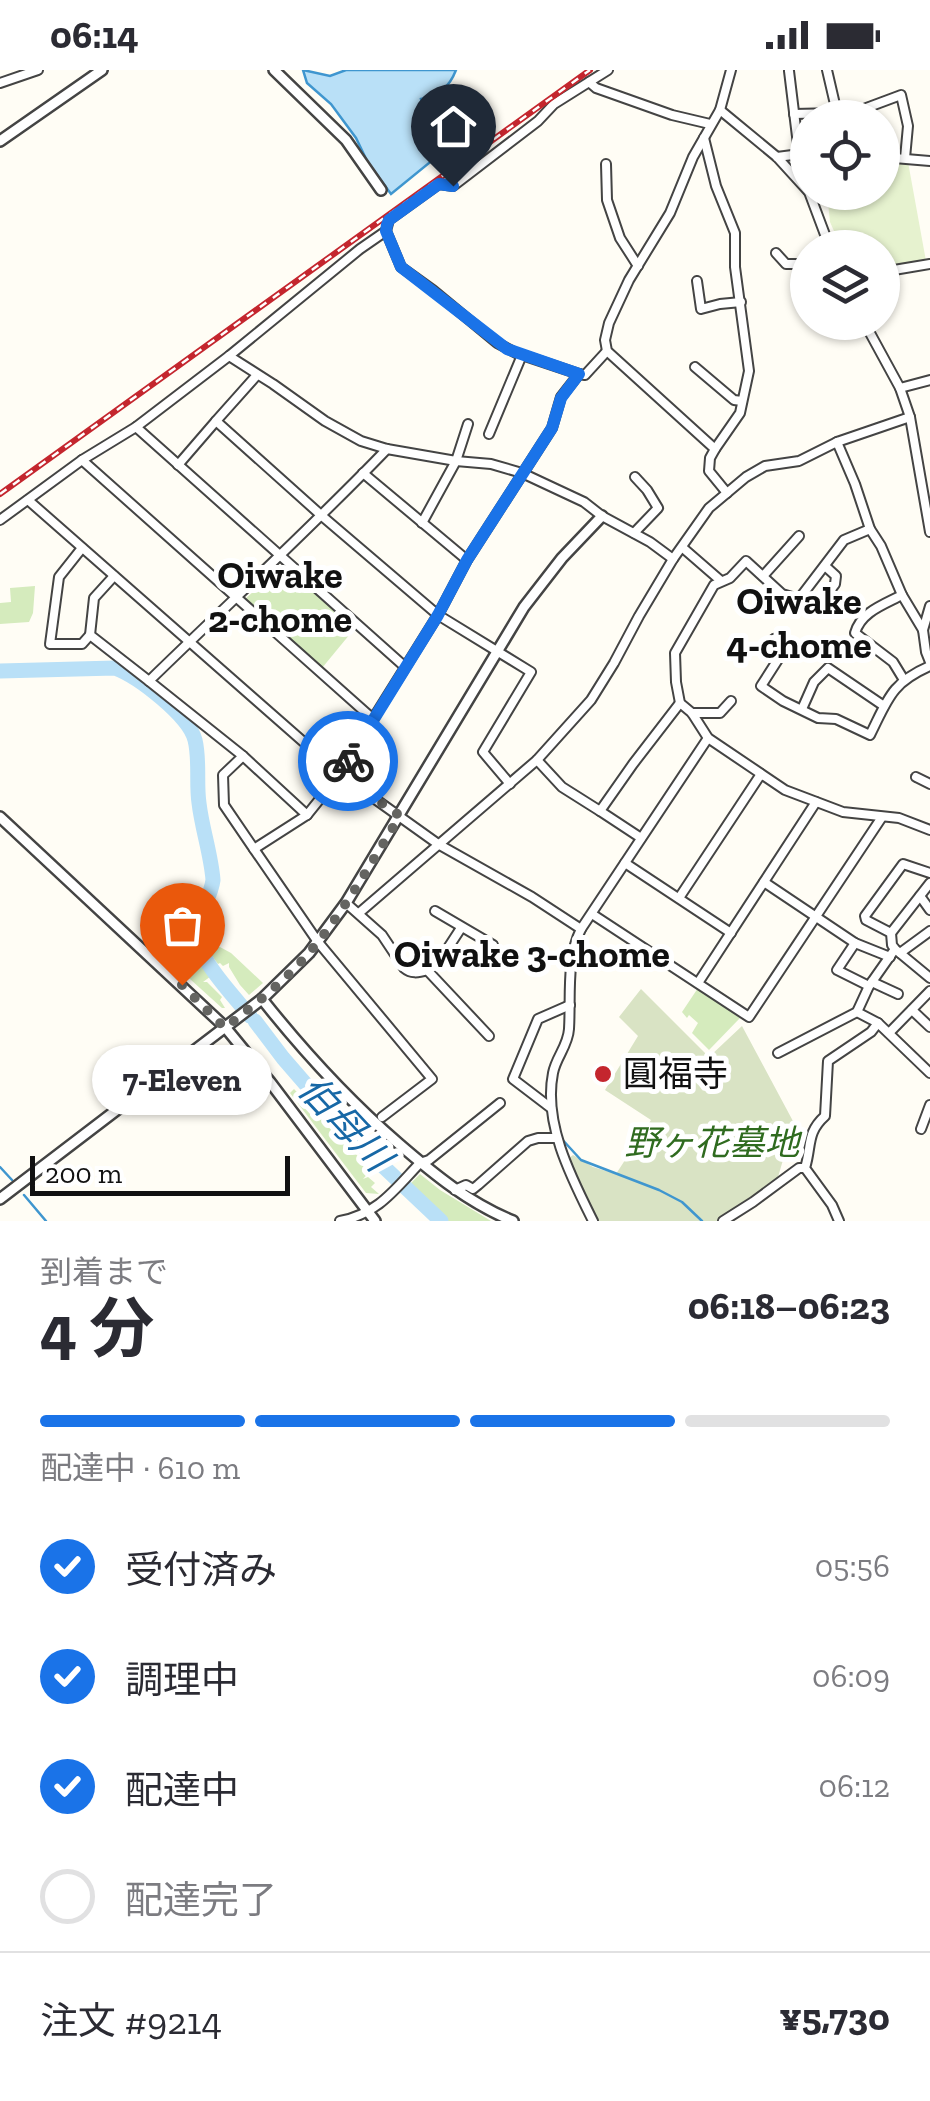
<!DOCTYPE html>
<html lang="ja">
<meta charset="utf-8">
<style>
:root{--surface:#fff;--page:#f7f7f7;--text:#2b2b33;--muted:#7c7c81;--line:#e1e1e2;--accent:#1a73e8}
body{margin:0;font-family:"Zilla Slab","Noto Sans JP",serif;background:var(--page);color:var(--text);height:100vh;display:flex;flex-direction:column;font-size:38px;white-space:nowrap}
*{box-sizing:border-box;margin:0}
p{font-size:32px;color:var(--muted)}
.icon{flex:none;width:55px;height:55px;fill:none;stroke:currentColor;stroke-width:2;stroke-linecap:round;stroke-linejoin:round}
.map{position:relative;height:1151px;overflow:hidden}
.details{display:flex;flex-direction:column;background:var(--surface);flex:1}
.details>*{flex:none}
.fabs{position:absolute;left:790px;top:30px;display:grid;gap:20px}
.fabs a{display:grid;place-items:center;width:110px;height:110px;border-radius:50%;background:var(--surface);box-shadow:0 2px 8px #0004;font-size:50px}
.scale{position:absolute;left:30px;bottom:25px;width:260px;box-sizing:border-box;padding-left:10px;border:5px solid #111;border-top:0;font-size:28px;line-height:35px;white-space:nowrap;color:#111;-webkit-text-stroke:8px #fff;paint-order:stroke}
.pin{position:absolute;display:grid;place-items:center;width:85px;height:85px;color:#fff;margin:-102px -42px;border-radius:50% 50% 50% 0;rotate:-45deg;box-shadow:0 0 10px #0007}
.pin .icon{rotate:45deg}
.courier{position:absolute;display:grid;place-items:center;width:100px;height:100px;margin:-50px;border:8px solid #1a73e8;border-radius:50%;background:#fff;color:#222;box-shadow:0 2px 12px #0007}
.bubble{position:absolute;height:70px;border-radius:35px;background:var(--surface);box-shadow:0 2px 8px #0004;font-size:32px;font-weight:700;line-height:70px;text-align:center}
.headline em{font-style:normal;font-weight:700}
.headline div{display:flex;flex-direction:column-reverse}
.headline{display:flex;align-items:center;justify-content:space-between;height:170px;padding:0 40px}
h1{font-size:65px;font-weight:700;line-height:75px}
.bar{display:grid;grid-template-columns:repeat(4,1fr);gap:15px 10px;align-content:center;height:120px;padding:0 40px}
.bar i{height:12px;border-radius:8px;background:var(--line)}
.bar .active{background:var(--accent)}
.bar p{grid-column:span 4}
.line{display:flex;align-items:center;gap:25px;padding:0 40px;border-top:2px solid var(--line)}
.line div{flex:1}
ol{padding:0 40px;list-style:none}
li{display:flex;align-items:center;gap:30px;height:110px}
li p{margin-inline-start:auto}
li .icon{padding:10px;border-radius:50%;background:var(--accent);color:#fff;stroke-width:4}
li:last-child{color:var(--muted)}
li i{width:55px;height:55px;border:5px solid var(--line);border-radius:50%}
.status{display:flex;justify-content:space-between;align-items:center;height:70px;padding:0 50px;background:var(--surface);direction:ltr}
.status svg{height:28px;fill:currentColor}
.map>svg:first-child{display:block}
</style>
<div class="status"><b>06:14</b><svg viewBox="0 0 49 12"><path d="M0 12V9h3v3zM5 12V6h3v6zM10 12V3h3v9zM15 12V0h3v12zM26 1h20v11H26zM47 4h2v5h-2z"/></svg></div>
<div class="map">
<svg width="930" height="1151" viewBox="0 0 930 1151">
<rect width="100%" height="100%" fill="#fffdf5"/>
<g fill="#d5ebbd">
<polygon points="283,495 355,558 322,598 245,529"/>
<polygon points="35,516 33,543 29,552 0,554 0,533 11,532 10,518"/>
<path d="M208,844L211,848L207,856V870L231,883L263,913L249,925L240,915L229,897V893L223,896L220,893L218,894C204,874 199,867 208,844Z"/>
<path d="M191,850C186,873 197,887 211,906L203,912H207L222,927L220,930L225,938H222L169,890L172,876L179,862L183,864Z"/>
<polygon points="698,918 740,948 709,980 692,963 698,953 689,945 687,948 682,942"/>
<polygon points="294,1019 371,1100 363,1109 368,1107 375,1113 371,1117 379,1124 366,1123 290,1023"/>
<polygon points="420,1104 440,1120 491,1151 447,1151 409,1115"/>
</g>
<polygon fill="#d9e3c4" points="641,919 709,987 742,956 794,1053 778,1065 791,1080 783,1090 778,1107 766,1118 717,1151 597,1151 569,1088 573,1085 593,1097 616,1104 651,1050 605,1020 638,966 619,947"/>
<polygon fill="#e6f2cf" points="883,91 908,92 926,191 883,196 882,178 841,177 830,152 827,123 882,122"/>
<path fill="#b9e0f7" stroke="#3f96cf" stroke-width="2.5" d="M303,0L330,6L346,0H456C449,18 439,25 421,29L424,41L420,57L434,89L391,124L368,93L356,68L331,34L307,13Z"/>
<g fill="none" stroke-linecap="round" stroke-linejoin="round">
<g stroke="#3f96cf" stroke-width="2.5">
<polyline points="560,1067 581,1090 659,1120 682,1132 702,1151"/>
<polyline points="0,1097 12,1110"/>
<polyline points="24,1125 46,1151"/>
</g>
<g stroke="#b9e0f7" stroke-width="15">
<path d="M0,601L115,598C139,607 189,646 195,670C200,690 196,713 199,733C202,759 211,784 213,810C211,827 200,840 197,857C191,883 234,926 250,946"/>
<polyline points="255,951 283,988 348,1063 441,1151"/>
</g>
<defs>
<g id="minor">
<polyline points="827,0 837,43 850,44 901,25 908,56 905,88"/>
<polyline points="789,1 799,83"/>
<polyline points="589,12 596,18 672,45 710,54"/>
<polyline points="0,13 38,0"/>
<polyline points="720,40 777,87 808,121"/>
<polyline points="794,44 837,43"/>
<polyline points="704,68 716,116 735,163 735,197 749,301 740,343 715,379"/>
<polyline points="777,87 808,83"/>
<polyline points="882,87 930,91"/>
<polyline points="606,94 607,130 620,168 638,196"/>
<polyline points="809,122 830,178"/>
<polyline points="386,161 401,197 433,220 497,273 516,283 579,304"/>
<polyline points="776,183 786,194 796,194 808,203"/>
<polyline points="882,202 930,194"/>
<polyline points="697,211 701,239 720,234 741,232"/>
<polyline points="864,252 900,318 910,347 930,462"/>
<polyline points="229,286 273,314 325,351 361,371 387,379 456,391 491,394 522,403 584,432 602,446 650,472 673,489"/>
<polyline points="695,297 734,330 742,331"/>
<polyline points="257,305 216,351 322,446 438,545 531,602 483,682 510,714"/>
<polyline points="900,318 930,310"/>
<polyline points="136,357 404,596"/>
<polyline points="489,364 522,285"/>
<polyline points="837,372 855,414 870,459 881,476 902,525 923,560 926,582 930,592"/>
<polyline points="82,390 373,649 438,545 467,490 552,358 561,327 579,304 585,305 607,281"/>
<polyline points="178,395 216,351"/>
<polyline points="363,403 467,490"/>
<polyline points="727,423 709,401 710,388 715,379 607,281 605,270 609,253 629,210 670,143 693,87 720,40 731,0"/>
<polyline points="28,430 340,704 438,774 532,827 581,859"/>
<polyline points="0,450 82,390 136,357 229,286 360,179 386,161 389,150 439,114 453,116 538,51 554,34 608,0"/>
<polyline points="422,453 456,391 468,354"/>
<polyline points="870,459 844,470 799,529 782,524 746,491 730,508 714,515 675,583 676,612 680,633 692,643 708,668 785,720 843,742 899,748 930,760"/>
<polyline points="634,463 658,438 647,420 635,407"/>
<polyline points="82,478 59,507 50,574 82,574 90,565"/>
<polyline points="683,478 721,511"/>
<path d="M114,506L94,528L90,565L149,611C229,533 310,459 387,379"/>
<polyline points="763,506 799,466"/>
<path d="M902,525C883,535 861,542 855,563L893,592L904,610"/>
<polyline points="818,536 835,514 836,506 825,496"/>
<polyline points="923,560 930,536"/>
<path d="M771,572L774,569L786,577L761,616L783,631L818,648L836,649L870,665C888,629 891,613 930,596"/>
<polyline points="149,611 243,686 307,745"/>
<polyline points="802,639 814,612 828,598 884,636"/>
<polyline points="692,643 720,643 731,631"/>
<polyline points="243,686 223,705 224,735 254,779 318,872 432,1009 382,1047"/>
<polyline points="537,690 562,717 600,741"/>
<polyline points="916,707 930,714"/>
<polyline points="641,768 600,741 633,694 680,633"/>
<polyline points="254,779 307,745 340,704 373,649"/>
<polyline points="625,793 731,863"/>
<polyline points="930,803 903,794 865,846 866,850 891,863 892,875 895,879 930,908"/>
<polyline points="764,812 855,873 890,887"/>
<polyline points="920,826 930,840"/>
<polyline points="679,828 761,704"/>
<path d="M346,833L382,865L404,898C411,904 418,903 427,900L489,966"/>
<polyline points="435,841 493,875"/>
<polyline points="359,843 537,690 591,630 614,593 639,546 673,489 709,438 746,407 765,396 799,391 837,372 910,347"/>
<polyline points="592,844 749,947 882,747"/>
<polyline points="891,863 930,813"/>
<polyline points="855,873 837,900 869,916"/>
<polyline points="900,883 930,861"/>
<polyline points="427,900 430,893 446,881 461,858"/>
<polyline points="872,912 898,924"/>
<polyline points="698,913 816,732"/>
<polyline points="912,940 930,957"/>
<polyline points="878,953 930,1003"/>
<polyline points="889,963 930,921"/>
<polyline points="778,983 857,942 869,916 895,879"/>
<polyline points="551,1038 513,1009 538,949 570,935"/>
<polyline points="921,1059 930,1035"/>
<polyline points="455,1120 466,1115 473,1119 478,1115 528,1071 538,1068 557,1068"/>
<path d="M340,1151C378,1144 395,1119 420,1093L429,1090L500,1033"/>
<path d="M593,1151C571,1107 543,1053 553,1003C556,987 568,976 569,959C571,927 566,889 581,859L708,668"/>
<polyline points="723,1151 753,1132 799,1098 805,1098"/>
<path d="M839,1151L832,1135L805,1098C812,1076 806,1063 825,1046L828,991L871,962L878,953L857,942"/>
</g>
<g id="tertiary">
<polyline points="274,0 346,70 381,120"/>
<polyline points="0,71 102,0"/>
<polyline points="0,747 225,957 270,1012 375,1151"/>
<path d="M262,929C304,982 348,1030 399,1074C435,1105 469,1133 513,1151"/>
<polyline points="0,1129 262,929 309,883 346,833 524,537 562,488 602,446"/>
</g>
</defs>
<use href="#minor" stroke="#444" stroke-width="12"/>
<use href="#tertiary" stroke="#444" stroke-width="14"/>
<use href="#minor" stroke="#fff" stroke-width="8"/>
<use href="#tertiary" stroke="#fff" stroke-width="9"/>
<defs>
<polyline id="rail" points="0,424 590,0"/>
</defs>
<use href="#rail" stroke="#c4262e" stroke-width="6"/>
<use href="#rail" stroke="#fff" stroke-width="2.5" stroke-dasharray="8" stroke-linecap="butt"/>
</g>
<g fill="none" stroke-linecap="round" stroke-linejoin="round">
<path stroke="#646461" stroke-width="10" stroke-dasharray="0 18" d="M182,915L225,958C254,935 284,912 308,884C344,842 371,793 400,746L340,704L348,691"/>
<polyline stroke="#1a73e8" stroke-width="12" points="348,691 438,545 467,490 552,358 561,328 579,304 507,279 401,197 386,161 387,155 389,150 439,114 453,116"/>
</g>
<circle fill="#c4262e" stroke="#fff" stroke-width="4" cx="603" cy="1004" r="10"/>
<g text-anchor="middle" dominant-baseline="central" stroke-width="10" stroke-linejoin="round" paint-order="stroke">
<g font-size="35" fill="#111" stroke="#fff" text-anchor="start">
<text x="623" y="1004">圓福寺</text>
</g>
<g font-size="35" font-style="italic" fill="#2f6b1f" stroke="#fff">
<text x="712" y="1073">野ヶ花墓地</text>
</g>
<g font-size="38" font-weight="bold" fill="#111" stroke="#fff">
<text x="280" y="505">Oiwake<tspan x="280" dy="44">2-chome</tspan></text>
<text x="799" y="531">Oiwake<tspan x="799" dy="44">4-chome</tspan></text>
<text x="532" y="884">Oiwake 3-chome</text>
</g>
<g font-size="38" font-style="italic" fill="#1768a6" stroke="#fff">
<text transform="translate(345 1053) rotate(47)">伯母川</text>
</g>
</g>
</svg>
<div class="fabs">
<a><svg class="icon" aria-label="locate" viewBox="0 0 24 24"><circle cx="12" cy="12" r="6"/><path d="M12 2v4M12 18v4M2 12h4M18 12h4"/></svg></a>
<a><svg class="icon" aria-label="layers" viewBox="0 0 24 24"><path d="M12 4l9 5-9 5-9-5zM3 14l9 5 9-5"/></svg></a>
</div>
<div class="scale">200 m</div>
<div class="pin" style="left:182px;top:915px;background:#ea580c"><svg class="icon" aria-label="bag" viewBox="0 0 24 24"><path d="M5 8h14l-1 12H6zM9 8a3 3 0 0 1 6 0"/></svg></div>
<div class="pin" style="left:453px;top:116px;background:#1f2937"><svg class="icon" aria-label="home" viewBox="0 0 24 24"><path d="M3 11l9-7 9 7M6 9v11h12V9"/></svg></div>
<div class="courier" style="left:348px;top:691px"><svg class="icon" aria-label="bike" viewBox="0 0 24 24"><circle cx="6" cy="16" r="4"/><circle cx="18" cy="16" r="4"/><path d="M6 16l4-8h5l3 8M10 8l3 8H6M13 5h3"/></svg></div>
<div class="bubble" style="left:92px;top:975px;width:180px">7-Eleven</div>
</div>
<section class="details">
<div class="headline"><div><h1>4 分</h1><p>到着まで</p></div><em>06:18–06:23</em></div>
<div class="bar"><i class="active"></i><i class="active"></i><i class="active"></i><i></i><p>配達中 · 610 m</p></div>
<ol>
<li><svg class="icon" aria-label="check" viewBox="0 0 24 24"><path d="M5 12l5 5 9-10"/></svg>受付済み<p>05:56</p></li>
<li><svg class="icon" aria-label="check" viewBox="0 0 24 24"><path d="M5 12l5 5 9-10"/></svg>調理中<p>06:09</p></li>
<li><svg class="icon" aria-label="check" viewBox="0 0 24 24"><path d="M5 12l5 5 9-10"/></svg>配達中<p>06:12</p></li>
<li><i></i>配達完了</li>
</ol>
<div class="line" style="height:130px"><div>注文 #9214</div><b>¥5,730</b></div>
</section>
